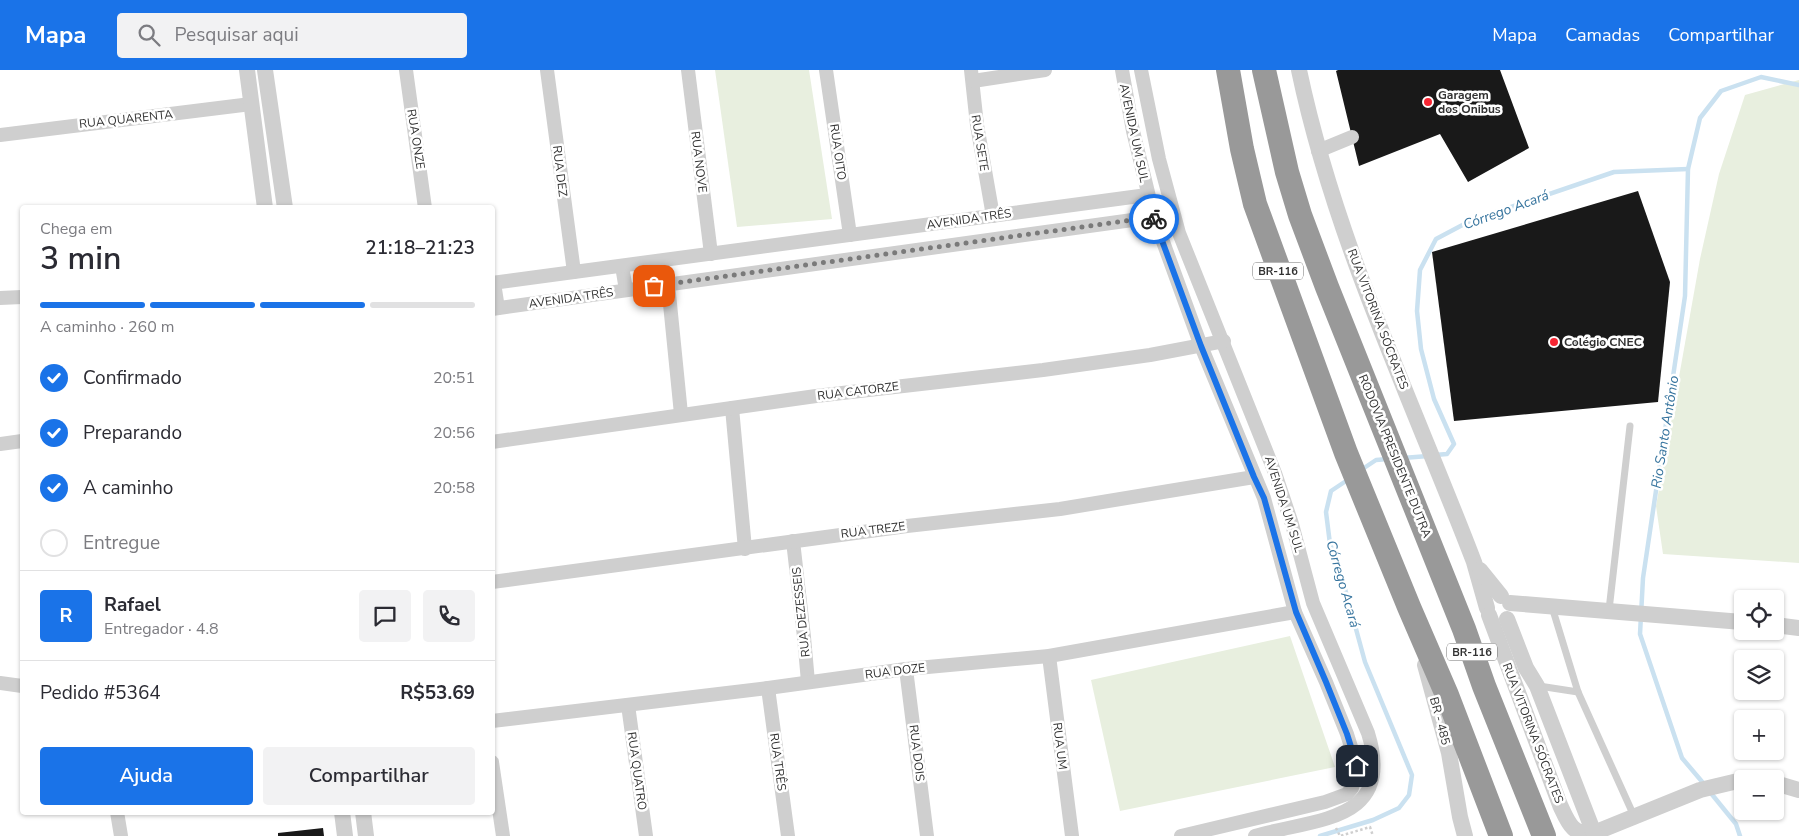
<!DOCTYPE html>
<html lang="pt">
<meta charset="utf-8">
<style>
:root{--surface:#fff;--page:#f2f2f3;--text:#2b2b33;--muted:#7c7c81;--line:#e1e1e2;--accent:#1a73e8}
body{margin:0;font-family:"Nunito Sans",sans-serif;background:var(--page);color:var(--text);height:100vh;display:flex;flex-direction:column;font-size:19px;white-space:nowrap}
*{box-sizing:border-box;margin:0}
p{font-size:16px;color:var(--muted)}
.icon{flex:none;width:28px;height:28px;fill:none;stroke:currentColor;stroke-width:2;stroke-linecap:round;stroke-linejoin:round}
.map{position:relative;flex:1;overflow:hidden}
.side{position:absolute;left:20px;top:135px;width:475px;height:610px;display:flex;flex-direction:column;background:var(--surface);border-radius:5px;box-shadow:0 1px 4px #0004}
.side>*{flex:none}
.fabs{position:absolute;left:1734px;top:520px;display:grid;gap:10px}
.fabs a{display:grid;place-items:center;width:50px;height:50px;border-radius:5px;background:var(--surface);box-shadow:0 1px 4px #0004;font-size:25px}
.pin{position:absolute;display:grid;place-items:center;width:42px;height:42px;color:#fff;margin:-21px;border-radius:10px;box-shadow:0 2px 8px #0006}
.courier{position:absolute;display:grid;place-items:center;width:50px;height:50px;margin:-25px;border:4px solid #1a73e8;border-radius:50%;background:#fff;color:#222;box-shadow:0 1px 6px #0007}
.headline em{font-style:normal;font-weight:600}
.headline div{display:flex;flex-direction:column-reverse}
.headline{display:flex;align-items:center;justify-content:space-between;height:85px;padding:0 20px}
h1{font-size:32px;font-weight:600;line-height:38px}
.bar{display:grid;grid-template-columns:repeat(4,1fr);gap:8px 5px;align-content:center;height:60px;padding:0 20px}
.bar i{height:6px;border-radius:4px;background:var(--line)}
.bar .on{background:var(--accent)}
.bar p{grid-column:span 4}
.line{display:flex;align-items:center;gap:12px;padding:0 20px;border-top:1px solid var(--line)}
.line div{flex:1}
.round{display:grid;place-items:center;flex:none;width:52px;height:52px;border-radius:5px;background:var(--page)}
ol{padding:0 20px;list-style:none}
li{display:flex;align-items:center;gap:15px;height:55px}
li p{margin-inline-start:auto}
li .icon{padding:5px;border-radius:50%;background:var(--accent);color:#fff;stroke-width:4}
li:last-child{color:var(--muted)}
li i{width:28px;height:28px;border:2px solid var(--line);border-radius:50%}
.action{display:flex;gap:10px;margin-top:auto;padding:10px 20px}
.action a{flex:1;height:58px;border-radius:5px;background:var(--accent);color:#fff;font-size:20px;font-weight:600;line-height:58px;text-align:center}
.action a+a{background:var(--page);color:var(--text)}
header{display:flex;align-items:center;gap:30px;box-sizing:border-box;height:70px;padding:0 25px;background:var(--accent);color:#fff}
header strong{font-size:24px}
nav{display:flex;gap:28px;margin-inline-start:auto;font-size:18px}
.search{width:350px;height:45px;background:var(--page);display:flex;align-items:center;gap:12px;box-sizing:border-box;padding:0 18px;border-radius:5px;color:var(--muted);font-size:19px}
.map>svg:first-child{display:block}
</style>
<header>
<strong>Mapa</strong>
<div class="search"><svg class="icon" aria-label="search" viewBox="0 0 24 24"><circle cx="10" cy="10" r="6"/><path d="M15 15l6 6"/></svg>Pesquisar aqui</div>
<nav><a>Mapa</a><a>Camadas</a><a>Compartilhar</a></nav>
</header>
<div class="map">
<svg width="1799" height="766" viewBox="0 0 1799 766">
<rect width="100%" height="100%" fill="#fff"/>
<g fill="#e8efdf">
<polygon points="715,0 809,0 832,149 737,157"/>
<polygon points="1799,10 1799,493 1663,484 1656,436 1700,189 1719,104 1745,25"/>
<polygon points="1290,566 1335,697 1120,741 1091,610"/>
</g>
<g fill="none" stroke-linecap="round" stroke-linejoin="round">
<g stroke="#cae1f0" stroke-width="4.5">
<polyline points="1435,385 1447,384 1454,374 1434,329 1421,279 1417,241 1420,200 1436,169 1470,151 1614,102 1688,99"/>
<polyline points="1403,388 1428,386"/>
<polyline points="1361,400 1376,390 1388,389"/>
<polyline points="1704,714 1682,688 1640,564 1643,508 1685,226 1688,99 1700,48 1721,21 1761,7 1799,15"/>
<polyline points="1710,722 1736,754 1740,766"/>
<polyline points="1320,766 1373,750 1399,738 1409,725 1412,705 1365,592 1341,504 1330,474 1326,442 1331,421 1349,409"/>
</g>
</g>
<g fill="#191919">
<polygon points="1338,0 1500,0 1529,78 1468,112 1440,64 1359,96 1336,1"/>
<polygon points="1638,121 1670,212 1658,332 1454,351 1432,182"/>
<polygon points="323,758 324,766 278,766 278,763"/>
</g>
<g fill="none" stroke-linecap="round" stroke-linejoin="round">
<polyline stroke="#cfcfcf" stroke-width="2.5" stroke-dasharray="2.5 2.5" stroke-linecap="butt" points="1336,758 1340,766 1370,757 1373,766"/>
<g stroke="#cfcfcf" stroke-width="7">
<polyline points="1552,537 1578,622 1634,746"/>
<polyline points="1609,540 1630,356"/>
<polyline points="1539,616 1578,622"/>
</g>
<g stroke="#cfcfcf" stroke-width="14">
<polyline points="406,0 425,138"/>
<polyline points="547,0 574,202"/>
<polyline points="688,0 711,184"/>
<polyline points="826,0 850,165"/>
<polyline points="971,0 977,55 993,146"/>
<polyline points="1122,0 1133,61 1154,147 1201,276 1264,428 1295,542 1326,612 1347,664 1357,696 1352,718 1347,724 1325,732 1181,766"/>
<path d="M1141,0L1159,89L1179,163L1275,403L1292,454L1313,533L1368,663C1396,753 1315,748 1255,766"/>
<polyline points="973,11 1045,0"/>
<polyline points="0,65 251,34"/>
<polyline points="1318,81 1352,67"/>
<polyline points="622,196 626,220"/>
<polyline points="492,213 1147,125"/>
<polyline points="494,213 498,238"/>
<polyline points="668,214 681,344"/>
<polyline points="0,228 22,227"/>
<polyline points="492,239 1154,147"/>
<polyline points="732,338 745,479"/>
<polyline points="492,372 816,326 1043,300 1150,285 1224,271"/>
<polyline points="0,374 22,371"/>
<polyline points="793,471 804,567 808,612"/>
<polyline points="492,512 907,456 1060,439 1254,407"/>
<polyline points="1049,586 1072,766"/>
<polyline points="906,599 927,766"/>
<polyline points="0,613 22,616"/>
<polyline points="768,618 788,766"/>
<polyline points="628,635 646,766"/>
<polyline points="492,651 768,618 906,599 1049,586 1295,542"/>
<polyline points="492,692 503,766"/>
<polyline points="117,742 121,766"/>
</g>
<g stroke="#cfcfcf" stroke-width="16">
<polyline points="247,0 265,138"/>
<polyline points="265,0 285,138"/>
<path d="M1299,0C1335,171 1412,330 1474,492L1487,538"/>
<polyline points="1480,500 1501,526"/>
<polyline points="1510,533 1742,552"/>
<path d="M1489,545L1560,735C1568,752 1572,766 1594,763L1700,720L1742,710"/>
<polyline points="1507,549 1526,598 1537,616 1595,766"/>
<polyline points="1775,555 1799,558"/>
<polyline points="1425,595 1449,683 1460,747 1465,766"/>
<polyline points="1775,713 1799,720"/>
<polyline points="342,742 345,766"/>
<polyline points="363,742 366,766"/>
</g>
<g stroke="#999" stroke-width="24">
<polyline points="1228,0 1242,79 1255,134 1346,383 1409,537 1447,625 1501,766"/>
<polyline points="1264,0 1287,102 1300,145 1327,217 1464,559 1484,616 1544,766"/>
</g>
</g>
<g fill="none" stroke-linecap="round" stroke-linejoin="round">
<polyline stroke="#7a7a7a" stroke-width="5" stroke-dasharray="0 9" points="654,216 1154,147 1154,149"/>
<polyline stroke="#1a73e8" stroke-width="6" points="1154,149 1201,276 1254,407 1264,428 1296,542 1326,612 1347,664 1357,696"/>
</g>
<g fill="#f72633" stroke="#fff" stroke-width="2">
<circle cx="1428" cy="32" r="5"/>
<circle cx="1554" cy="272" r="5"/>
</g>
<g text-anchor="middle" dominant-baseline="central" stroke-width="5" stroke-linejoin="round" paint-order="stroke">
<g fill="#fff" stroke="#707070" stroke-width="1">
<rect x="1253" y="192.5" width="50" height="17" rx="4"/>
<rect x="1447" y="573.5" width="50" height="17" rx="4"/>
</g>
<g font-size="11" font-weight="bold" fill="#323232">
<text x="1278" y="201">BR-116</text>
<text x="1472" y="582">BR-116</text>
</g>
<g font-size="12" font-weight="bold" fill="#323232" stroke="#fff" text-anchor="start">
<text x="1438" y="25">Garagem<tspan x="1438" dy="14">dos Onibus</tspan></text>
<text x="1564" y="272">Colégio CNEC</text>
</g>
<g font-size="12" fill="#323232" stroke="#fff">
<text transform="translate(126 49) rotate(-6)">RUA QUARENTA</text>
<text transform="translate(1134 63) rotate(78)">AVENIDA UM SUL</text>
<text transform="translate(416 69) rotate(81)">RUA ONZE</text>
<text transform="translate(980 73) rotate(81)">RUA SETE</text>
<text transform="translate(838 82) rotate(82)">RUA OITO</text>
<text transform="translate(699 92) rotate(83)">RUA NOVE</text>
<text transform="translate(560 101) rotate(83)">RUA DEZ</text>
<text transform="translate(969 149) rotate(-8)">AVENIDA TRÊS</text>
<text transform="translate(571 228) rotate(-8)">AVENIDA TRÊS</text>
<text transform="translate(1378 249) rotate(69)">RUA VITORINA SÓCRATES</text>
<text transform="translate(858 321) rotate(-7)">RUA CATORZE</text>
<text transform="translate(1395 386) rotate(68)">RODOVIA PRESIDENTE DUTRA</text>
<text transform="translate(1284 434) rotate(72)">AVENIDA UM SUL</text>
<text transform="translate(873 460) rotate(-7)">RUA TREZE</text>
<text transform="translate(801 542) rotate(-96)">RUA DEZESSEIS</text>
<text transform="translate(895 601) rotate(-7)">RUA DOZE</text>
<text transform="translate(1440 651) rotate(75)">BR - 485</text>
<text transform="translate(1533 663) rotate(69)">RUA VITORINA SÓCRATES</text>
<text transform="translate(1060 676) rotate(83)">RUA UM</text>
<text transform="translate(917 683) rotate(83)">RUA DOIS</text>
<text transform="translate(778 692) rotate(82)">RUA TRÊS</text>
<text transform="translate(637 701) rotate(82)">RUA QUATRO</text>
</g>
<g font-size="14" font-style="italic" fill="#36749e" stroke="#fff">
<text transform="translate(1506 140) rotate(-20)">Córrego Acará</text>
<text transform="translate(1665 362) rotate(-81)">Rio Santo Antônio</text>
<text transform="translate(1343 514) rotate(74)">Córrego Acará</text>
</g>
</g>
</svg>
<div class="fabs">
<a><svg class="icon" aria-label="locate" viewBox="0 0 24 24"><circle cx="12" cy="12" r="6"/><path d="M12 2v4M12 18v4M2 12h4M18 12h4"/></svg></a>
<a><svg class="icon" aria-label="layers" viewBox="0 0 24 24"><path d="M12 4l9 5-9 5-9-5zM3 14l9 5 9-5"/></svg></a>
<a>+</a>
<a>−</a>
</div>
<div class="pin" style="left:654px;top:216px;background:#ea580c"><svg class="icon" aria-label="bag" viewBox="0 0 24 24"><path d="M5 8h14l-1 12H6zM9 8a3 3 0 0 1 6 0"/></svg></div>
<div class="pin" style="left:1357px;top:696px;background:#1f2937"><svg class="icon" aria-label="home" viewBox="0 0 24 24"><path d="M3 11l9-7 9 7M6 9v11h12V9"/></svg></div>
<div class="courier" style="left:1154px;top:149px"><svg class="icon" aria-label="bike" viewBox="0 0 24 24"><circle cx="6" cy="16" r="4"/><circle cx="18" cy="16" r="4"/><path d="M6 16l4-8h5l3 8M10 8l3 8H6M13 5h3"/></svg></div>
<section class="side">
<div class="headline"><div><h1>3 min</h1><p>Chega em</p></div><em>21:18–21:23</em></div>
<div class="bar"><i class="on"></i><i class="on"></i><i class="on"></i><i></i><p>A caminho · 260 m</p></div>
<ol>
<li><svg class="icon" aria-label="check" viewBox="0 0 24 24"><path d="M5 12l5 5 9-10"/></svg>Confirmado<p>20:51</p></li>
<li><svg class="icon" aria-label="check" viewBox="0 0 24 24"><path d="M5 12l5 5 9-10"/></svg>Preparando<p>20:56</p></li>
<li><svg class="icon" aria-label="check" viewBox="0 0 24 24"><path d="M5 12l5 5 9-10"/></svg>A caminho<p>20:58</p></li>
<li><i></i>Entregue</li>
</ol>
<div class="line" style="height:90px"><b class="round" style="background:var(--accent);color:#fff">R</b><div><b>Rafael</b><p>Entregador · 4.8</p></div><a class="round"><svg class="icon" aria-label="chat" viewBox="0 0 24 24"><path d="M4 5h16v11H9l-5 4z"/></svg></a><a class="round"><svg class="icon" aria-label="phone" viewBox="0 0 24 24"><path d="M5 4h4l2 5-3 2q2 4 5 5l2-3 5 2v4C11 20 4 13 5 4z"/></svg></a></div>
<div class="line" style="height:65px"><div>Pedido #5364</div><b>R$53.69</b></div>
<div class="action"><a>Ajuda</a><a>Compartilhar</a></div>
</section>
</div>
